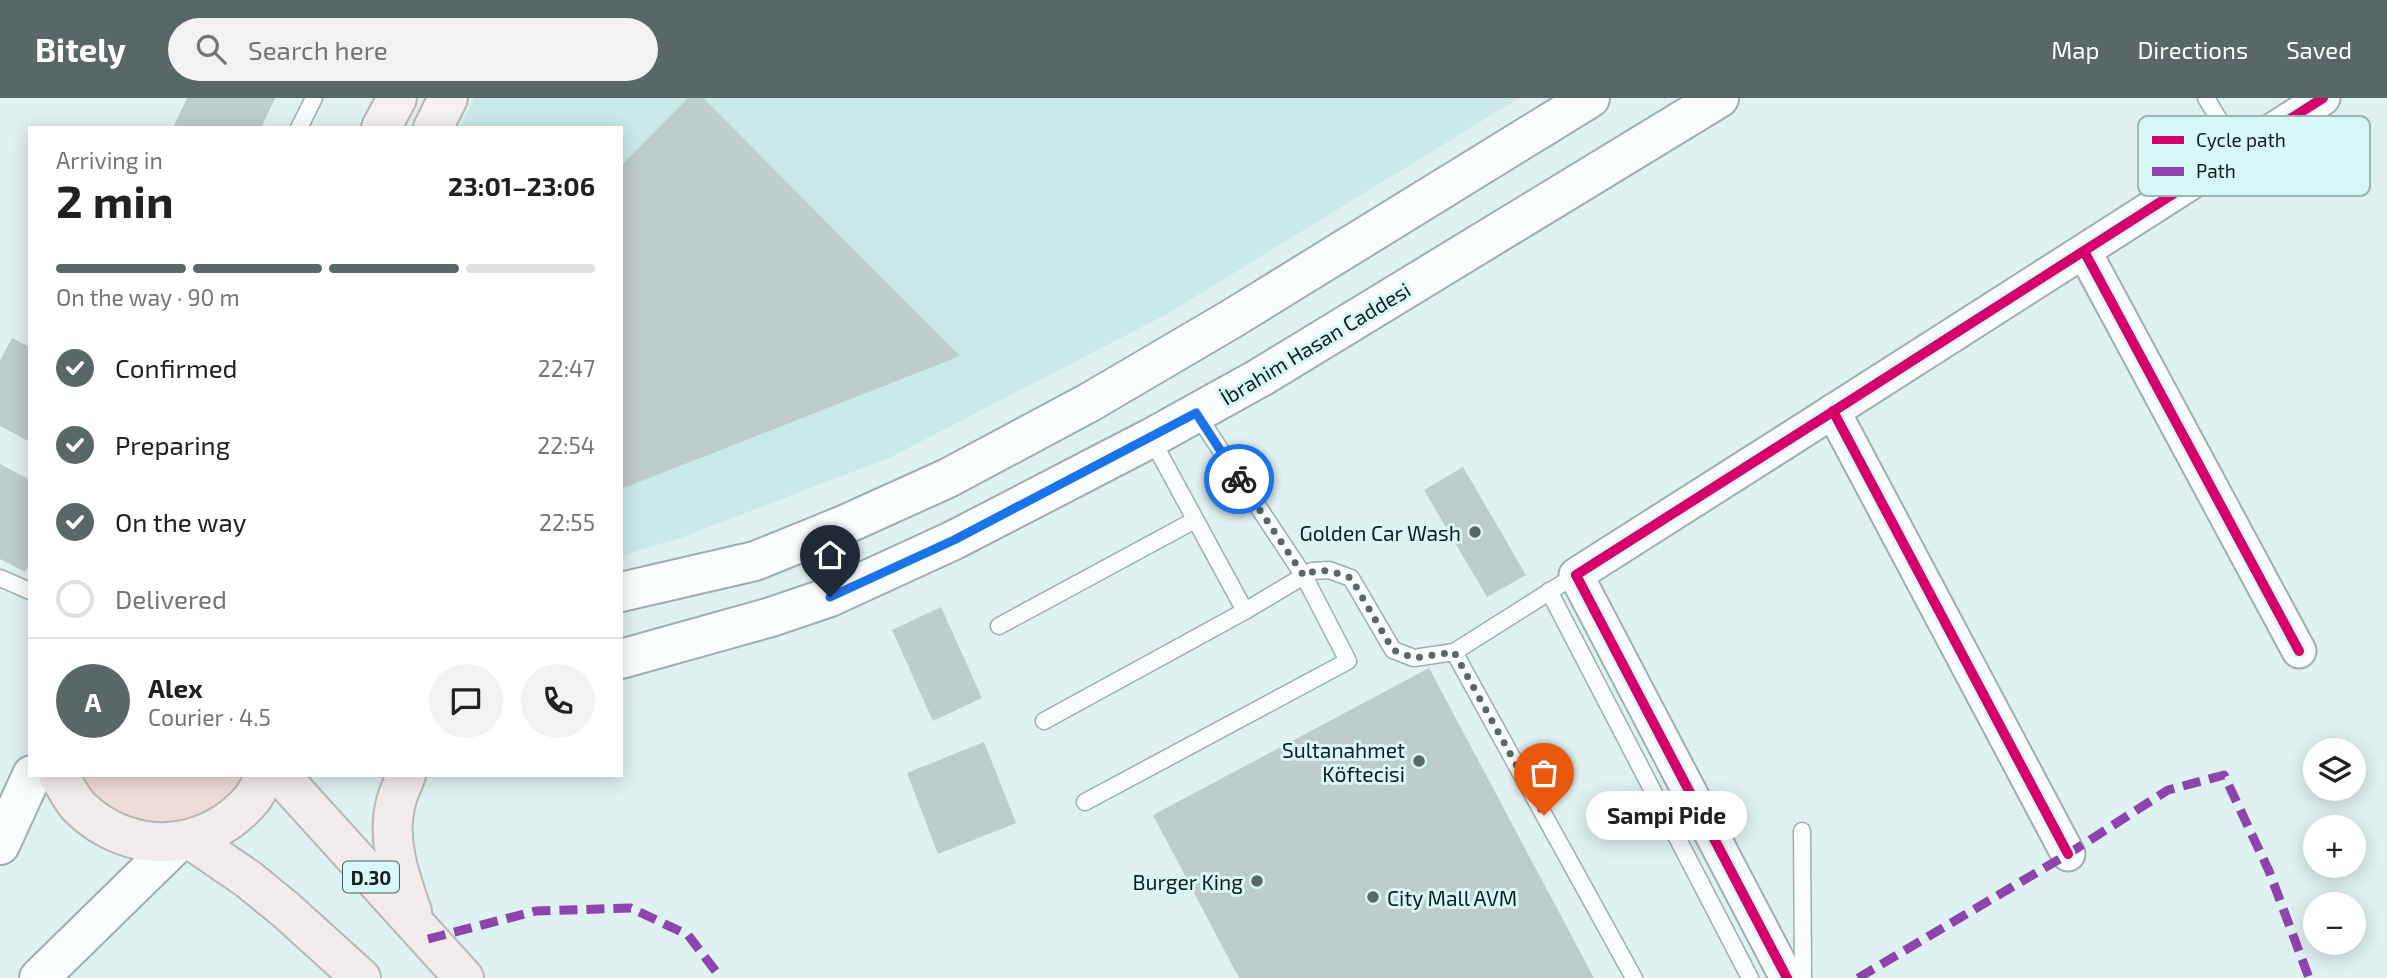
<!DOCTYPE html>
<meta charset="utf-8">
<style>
:root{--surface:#fff;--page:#f2f2f2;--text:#202124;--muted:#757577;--line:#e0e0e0;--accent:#596767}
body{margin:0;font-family:"Exo 2",sans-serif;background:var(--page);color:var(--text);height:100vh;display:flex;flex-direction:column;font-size:26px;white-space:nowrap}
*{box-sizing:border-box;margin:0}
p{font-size:23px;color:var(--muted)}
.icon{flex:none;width:38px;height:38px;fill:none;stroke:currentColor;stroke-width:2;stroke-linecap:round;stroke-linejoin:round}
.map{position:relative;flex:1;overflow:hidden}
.drawer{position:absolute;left:28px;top:28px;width:595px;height:651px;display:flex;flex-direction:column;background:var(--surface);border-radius:0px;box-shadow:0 4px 18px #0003}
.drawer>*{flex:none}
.controls{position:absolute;left:2303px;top:640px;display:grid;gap:14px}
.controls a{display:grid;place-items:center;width:63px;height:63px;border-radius:50%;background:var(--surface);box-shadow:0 4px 18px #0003;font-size:35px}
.pin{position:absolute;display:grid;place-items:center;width:60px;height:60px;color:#fff;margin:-72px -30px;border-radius:50% 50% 50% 0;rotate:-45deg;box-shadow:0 0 7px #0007}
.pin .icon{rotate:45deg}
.courier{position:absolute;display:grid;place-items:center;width:70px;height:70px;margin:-35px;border:5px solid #1a73e8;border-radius:50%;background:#fff;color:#222;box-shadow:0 2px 9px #0007}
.bubble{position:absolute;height:49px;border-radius:24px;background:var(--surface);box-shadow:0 4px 18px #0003;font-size:23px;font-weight:700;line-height:49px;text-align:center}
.overview em{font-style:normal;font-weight:700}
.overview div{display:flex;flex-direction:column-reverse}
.overview{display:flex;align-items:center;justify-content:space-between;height:119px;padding:0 28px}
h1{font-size:46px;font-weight:700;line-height:52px}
.bar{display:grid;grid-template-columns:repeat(4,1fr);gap:10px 7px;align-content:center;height:84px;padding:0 28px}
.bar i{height:9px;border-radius:5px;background:var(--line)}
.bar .selected{background:var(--accent)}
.bar p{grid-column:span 4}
.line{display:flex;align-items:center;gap:18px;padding:0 28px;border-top:2px solid var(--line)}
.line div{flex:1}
.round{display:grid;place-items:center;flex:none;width:74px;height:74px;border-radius:37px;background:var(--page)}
ol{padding:0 28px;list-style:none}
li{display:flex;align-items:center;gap:21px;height:77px}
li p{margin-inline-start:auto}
li .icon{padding:7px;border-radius:50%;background:var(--accent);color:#fff;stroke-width:4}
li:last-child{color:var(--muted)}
li i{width:38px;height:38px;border:4px solid var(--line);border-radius:50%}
header{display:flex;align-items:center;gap:42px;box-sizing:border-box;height:98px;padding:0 35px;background:var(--accent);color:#fff}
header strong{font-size:33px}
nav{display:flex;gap:38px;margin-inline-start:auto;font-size:24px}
.search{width:490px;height:63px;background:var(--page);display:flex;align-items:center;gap:18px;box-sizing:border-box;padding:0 24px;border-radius:38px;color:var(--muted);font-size:26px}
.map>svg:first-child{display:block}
</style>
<header>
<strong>Bitely</strong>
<div class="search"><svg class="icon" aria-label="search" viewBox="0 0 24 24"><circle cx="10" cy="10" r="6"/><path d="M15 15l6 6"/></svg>Search here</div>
<nav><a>Map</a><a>Directions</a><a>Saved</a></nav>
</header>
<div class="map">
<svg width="2387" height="880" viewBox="0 0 2387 880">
<rect width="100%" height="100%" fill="#dff1f0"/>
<polygon fill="#cbe9e9" points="474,0 1519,0 1167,216 891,359 683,439 621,458 621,30 459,30"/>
<path fill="#eedcd9" d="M81,677H241C224,722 157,744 117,717C100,706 90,694 81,677Z"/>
<g fill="#becccb">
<polygon points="187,0 275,0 261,30 173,30"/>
<polygon points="688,0 703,0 960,258 621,391 621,68"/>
<polygon points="12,240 30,249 30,344 0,328 0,263"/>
<polygon points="0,366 30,382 30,465 25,474 0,461"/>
<polygon points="1463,369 1526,477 1487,499 1424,392"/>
<polygon points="941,509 982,600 933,623 892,532"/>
<polygon points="1429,570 1594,880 1239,880 1153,717"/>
<polygon points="984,644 1016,725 938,756 907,675"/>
</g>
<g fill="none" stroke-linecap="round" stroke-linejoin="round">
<defs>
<g id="service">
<polyline points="2206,0 2239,55"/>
<polyline points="299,30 314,0"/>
<polyline points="1151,340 1245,513"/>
<polyline points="0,480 30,493"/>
<polyline points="1549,493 1750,880"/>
<polyline points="999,528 1195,422"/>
<polyline points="1454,554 1634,880"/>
<polyline points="1044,623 1245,513 1312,473 1329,472 1351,480 1393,552 1414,560 1454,554 1576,477"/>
<polyline points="1085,704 1348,563 1304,478 1196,315"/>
<polyline points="1802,733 1803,880"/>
</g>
<g id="minor">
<polyline points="2085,155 2299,553"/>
<polyline points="1833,313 2068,756"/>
<path d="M1787,880L1576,477C1825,318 2075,161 2323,0"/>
</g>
<g id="secondary">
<polyline points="621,494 755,463 844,427 948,380 1090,304 1233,220 1590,0"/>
<polyline points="621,561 771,519 830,499 954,442 1151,340 1261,279 1719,0"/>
<polyline points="0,747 32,677"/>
<polyline points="39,880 178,744"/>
</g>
<g id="primary">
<polyline points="381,30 397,0"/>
<polyline points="433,30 448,0"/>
</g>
<g id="trunk">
<path d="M58,677C65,687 71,700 79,709C130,759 206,755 252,701C257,694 261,685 265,677"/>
<polyline points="280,677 464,880"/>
<path d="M406,677C403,686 398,695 396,704C386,741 400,779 412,814"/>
<polyline points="191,742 248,781 286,812 361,880"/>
</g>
</defs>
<use href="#service" stroke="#a0aead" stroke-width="19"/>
<use href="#minor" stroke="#a0aead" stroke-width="37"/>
<use href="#secondary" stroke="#a0aead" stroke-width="42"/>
<use href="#primary" stroke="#b8b7b6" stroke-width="42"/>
<use href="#trunk" stroke="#b8b7b6" stroke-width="42"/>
<use href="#service" stroke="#fafdfd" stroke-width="16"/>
<use href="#minor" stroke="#fafdfd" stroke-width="33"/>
<use href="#secondary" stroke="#fafdfd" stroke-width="38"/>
<use href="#primary" stroke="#f4f1f0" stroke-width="38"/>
<use href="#trunk" stroke="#f2ecec" stroke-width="38"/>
<g stroke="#8e44ad" stroke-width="9" stroke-dasharray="18 9" stroke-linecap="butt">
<polyline points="428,841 536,813 631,810 688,837 721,880"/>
<polyline points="1858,880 2068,756 2168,692 2224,677 2269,773 2309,880"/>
</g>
<defs>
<g id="cycleway">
<polyline points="2085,155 2299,553"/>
<polyline points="1833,313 2068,756"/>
<path d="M1787,880L1576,477C1825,318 2075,161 2323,0"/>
</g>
</defs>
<use href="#cycleway" stroke="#d8f8f7" stroke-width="15"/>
<use href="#cycleway" stroke="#d6006c" stroke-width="10"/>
</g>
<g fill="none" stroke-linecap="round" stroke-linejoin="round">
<path stroke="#596767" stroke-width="7" stroke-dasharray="0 12.6" d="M1239,381L1304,478C1320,468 1335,474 1351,480L1393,552L1414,560L1454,554L1544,717"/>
<polyline stroke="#1a73e8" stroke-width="9" points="830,499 954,442 1196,315 1239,381"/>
</g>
<g fill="#596767" stroke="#d8f8f7" stroke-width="2.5">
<circle cx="1475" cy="434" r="7"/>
<circle cx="1419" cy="663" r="7"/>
<circle cx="1257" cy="783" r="7"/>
<circle cx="1373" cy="799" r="7"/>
</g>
<g text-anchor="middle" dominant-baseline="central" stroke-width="6" stroke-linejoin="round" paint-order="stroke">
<rect fill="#d8f8f7" stroke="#4d5f5e" stroke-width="2" x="343" y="763.5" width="56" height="31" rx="5"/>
<g font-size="19" font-weight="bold" fill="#111d1d">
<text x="371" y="779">D.30</text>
</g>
<g font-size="21" fill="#111d1d" stroke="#d8f8f7">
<text transform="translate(1315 245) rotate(-31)">İbrahim Hasan Caddesi</text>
</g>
<g font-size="21" fill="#111d1d" stroke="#d8f8f7" text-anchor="end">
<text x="1461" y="434">Golden Car Wash</text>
<text x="1405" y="651">Sultanahmet<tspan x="1405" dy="24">Köftecisi</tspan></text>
<text x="1243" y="783">Burger King</text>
<text x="1387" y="799" text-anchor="start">City Mall AVM</text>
</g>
</g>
<rect x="2138" y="18" width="232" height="80" rx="10" fill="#d8f8f7" stroke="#9cb6b6" stroke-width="2"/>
<rect x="2152" y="38" width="32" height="8" fill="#d6006c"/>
<rect x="2152" y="69" width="32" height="9" fill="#8e44ad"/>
<g font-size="19" fill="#111d1d">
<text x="2196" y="49">Cycle path</text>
<text x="2196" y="80">Path</text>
</g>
</svg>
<div class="controls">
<a><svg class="icon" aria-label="layers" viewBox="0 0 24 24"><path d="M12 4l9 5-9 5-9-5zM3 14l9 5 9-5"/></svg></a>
<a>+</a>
<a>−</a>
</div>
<div class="pin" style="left:1544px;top:717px;background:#ea580c"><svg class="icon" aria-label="bag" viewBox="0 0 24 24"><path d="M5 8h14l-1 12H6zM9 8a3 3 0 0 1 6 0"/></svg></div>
<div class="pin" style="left:830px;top:499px;background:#1f2937"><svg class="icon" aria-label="home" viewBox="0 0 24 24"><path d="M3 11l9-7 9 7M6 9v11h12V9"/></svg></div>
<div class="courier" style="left:1239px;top:381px"><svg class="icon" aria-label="bike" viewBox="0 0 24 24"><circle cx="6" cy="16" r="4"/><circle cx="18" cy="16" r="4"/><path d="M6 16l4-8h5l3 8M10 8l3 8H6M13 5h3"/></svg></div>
<div class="bubble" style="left:1586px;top:693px;width:161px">Sampi Pide</div>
<section class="drawer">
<div class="overview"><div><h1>2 min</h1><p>Arriving in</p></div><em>23:01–23:06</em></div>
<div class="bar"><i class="selected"></i><i class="selected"></i><i class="selected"></i><i></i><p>On the way · 90 m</p></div>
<ol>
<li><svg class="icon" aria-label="check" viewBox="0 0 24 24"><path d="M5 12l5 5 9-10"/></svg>Confirmed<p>22:47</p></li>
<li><svg class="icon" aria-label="check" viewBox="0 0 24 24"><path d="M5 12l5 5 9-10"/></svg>Preparing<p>22:54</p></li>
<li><svg class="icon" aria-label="check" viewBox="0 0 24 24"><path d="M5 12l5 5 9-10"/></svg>On the way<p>22:55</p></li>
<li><i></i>Delivered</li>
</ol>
<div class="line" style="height:126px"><b class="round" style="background:var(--accent);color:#fff">A</b><div><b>Alex</b><p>Courier · 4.5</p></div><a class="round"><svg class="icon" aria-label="chat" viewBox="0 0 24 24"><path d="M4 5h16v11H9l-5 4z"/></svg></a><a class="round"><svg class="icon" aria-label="phone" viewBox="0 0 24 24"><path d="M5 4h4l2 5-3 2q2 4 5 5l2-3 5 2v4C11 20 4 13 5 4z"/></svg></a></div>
</section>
</div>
